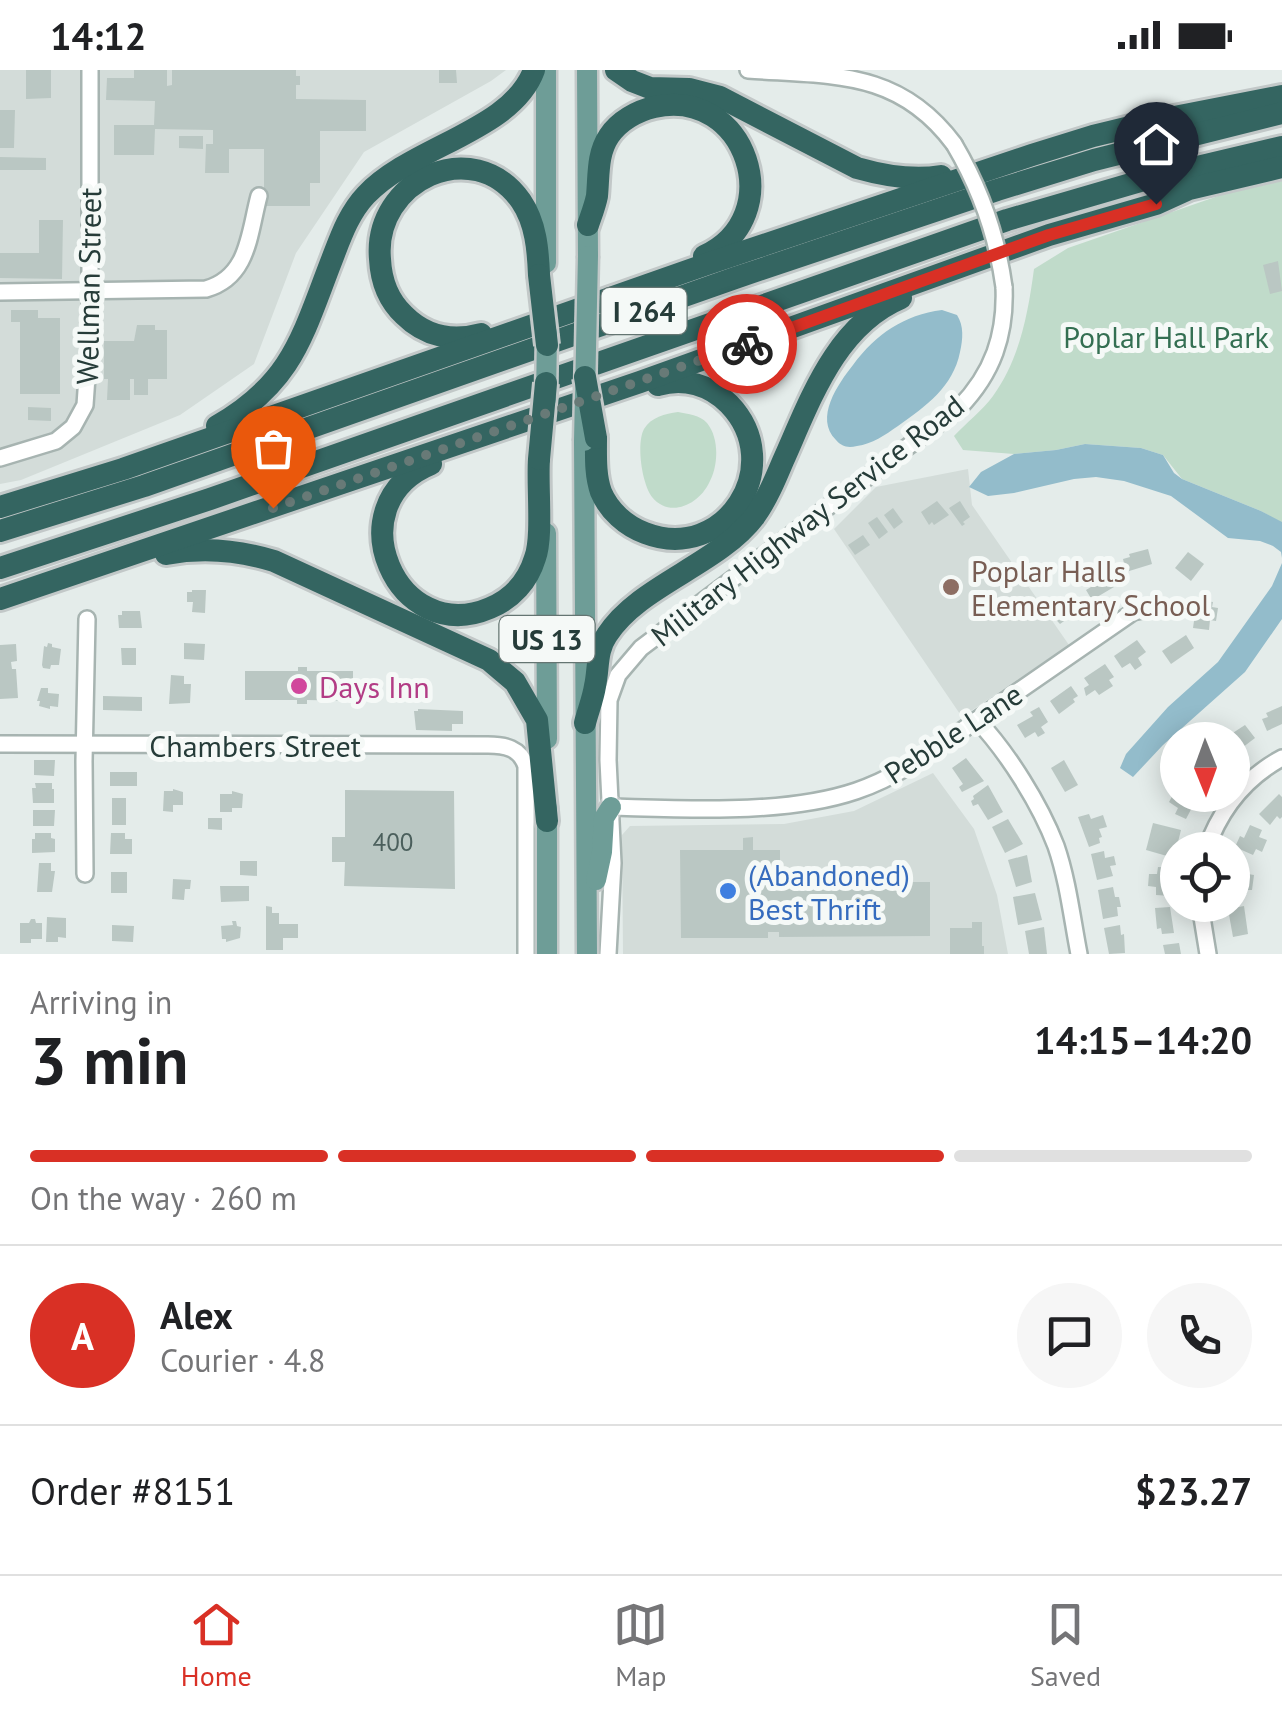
<!DOCTYPE html>
<meta charset="utf-8">
<style>
:root{--surface:#fff;--page:#f6f6f6;--text:#202124;--muted:#757577;--line:#e0e0e0;--accent:#d93025}
body{margin:0;font-family:"PT Sans",sans-serif;background:var(--page);color:var(--text);height:100vh;display:flex;flex-direction:column;font-size:38px;white-space:nowrap}
*{box-sizing:border-box;margin:0}
p{font-size:32px;color:var(--muted)}
.icon{flex:none;width:55px;height:55px;fill:none;stroke:currentColor;stroke-width:2;stroke-linecap:round;stroke-linejoin:round}
.map{position:relative;height:884px;overflow:hidden}
.panel{display:flex;flex-direction:column;background:var(--surface);flex:1}
.panel>*{flex:none}
.needle{width:65px;rotate:179deg}
.fabs{position:absolute;left:1160px;top:652px;display:grid;gap:20px}
.fabs a{display:grid;place-items:center;width:90px;height:90px;border-radius:50%;background:var(--surface);box-shadow:0 5px 25px #0003;font-size:50px}
.pin{position:absolute;display:grid;place-items:center;width:85px;height:85px;color:#fff;margin:-102px -42px;border-radius:50% 50% 50% 0;rotate:-45deg;box-shadow:0 0 10px #0007}
.pin .icon{rotate:45deg}
.courier{position:absolute;display:grid;place-items:center;width:100px;height:100px;margin:-50px;border:8px solid #d93025;border-radius:50%;background:#fff;color:#222;box-shadow:0 2px 12px #0007}
.headline em{font-style:normal;font-weight:700}
.headline div{display:flex;flex-direction:column-reverse}
.headline{display:flex;align-items:center;justify-content:space-between;height:170px;padding:0 30px}
h1{font-size:65px;font-weight:700;line-height:75px}
.bar{display:grid;grid-template-columns:repeat(4,1fr);gap:15px 10px;align-content:center;height:120px;padding:0 30px}
.bar i{height:12px;border-radius:8px;background:var(--line)}
.bar .selected{background:var(--accent)}
.bar p{grid-column:span 4}
.line{display:flex;align-items:center;gap:25px;padding:0 30px;border-top:2px solid var(--line)}
.line div{flex:1}
.round{display:grid;place-items:center;flex:none;width:105px;height:105px;border-radius:52px;background:var(--page)}
.status{display:flex;justify-content:space-between;align-items:center;height:70px;padding:0 50px;background:var(--surface);direction:ltr}
.status svg{height:28px;fill:currentColor}
.tabs{display:flex;justify-content:space-around;align-items:center;height:140px;border-top:2px solid var(--line);background:var(--surface);font-size:28px;color:var(--muted)}
.tabs a{display:grid;justify-items:center;gap:5px}
.tabs .selected{color:var(--accent)}
.map>svg:first-child{display:block}
</style>
<div class="status"><b>14:12</b><svg viewBox="0 0 49 12"><path d="M0 12V9h3v3zM5 12V6h3v6zM10 12V3h3v9zM15 12V0h3v12zM26 1h20v11H26zM47 4h2v5h-2z"/></svg></div>
<div class="map">
<svg width="1282" height="884" viewBox="0 0 1282 884">
<rect width="100%" height="100%" fill="#e4ecea"/>
<g fill="#d3dcd9">
<polygon points="0,0 506,0 491,11 364,82 296,183 254,294 180,345 21,410 0,414"/>
<polygon points="968,399 972,435 1069,575 962,647 834,459 876,417"/>
<polygon points="933,703 974,759 997,825 1008,884 623,884 622,765 630,756 784,754 854,741"/>
</g>
<g fill="#c0dbca">
<path d="M1282,111V453L1261,441L1182,409L1163,385L1141,378L1085,374L1056,380L1014,384L963,380L954,366C966,353 982,341 993,326C1020,289 1028,243 1034,199L1068,178L1221,125Z"/>
<path d="M678,342C688,344 700,345 707,353C720,369 718,397 709,413C699,434 670,449 652,427C642,414 636,374 644,359C651,347 665,344 678,342Z"/>
</g>
<g fill="#93bccb">
<path d="M942,240L957,245C964,256 963,269 960,282C953,317 926,336 898,356C885,365 872,374 857,376C848,378 842,377 836,370C814,348 838,314 853,295C876,264 904,245 942,240Z"/>
<polygon points="1085,374 1141,378 1163,385 1174,403 1182,409 1261,441 1282,452 1282,488 1281,482 1273,476 1260,471 1228,468 1171,426 1124,411 1096,407 1074,409 1014,423 988,426 969,417 981,402 1014,384 1056,380"/>
<polygon points="1282,493 1282,549 1245,602 1163,675 1133,707 1120,698 1126,684 1168,637 1218,592 1272,516"/>
</g>
<g fill="#bac7c3">
<polygon points="26,0 51,0 51,28 26,29"/>
<polygon points="134,0 167,0 167,16 172,15 172,0 296,0 296,6 300,6 300,15 296,15 296,29 366,30 366,61 320,61 320,113 310,113 310,136 264,136 264,79 229,79 229,103 205,103 206,74 213,74 213,60 155,59 154,85 114,85 114,55 154,55 155,31 106,30 107,8 134,8"/>
<polygon points="439,0 456,0 457,13 439,13"/>
<polygon points="0,40 15,40 14,78 0,78"/>
<polygon points="179,66 203,66 203,79 179,78"/>
<polygon points="0,87 46,88 46,100 0,100"/>
<polygon points="39,150 63,150 62,209 0,208 0,183 39,183"/>
<polygon points="1278,191 1282,221 1270,224 1263,195"/>
<polygon points="11,240 38,240 38,248 60,248 60,324 20,324 20,252 11,252"/>
<polygon points="137,255 155,255 155,260 167,260 167,309 148,309 148,325 134,325 134,309 130,309 130,330 107,330 108,309 104,309 104,271 134,271"/>
<polygon points="28,337 51,338 51,351 28,350"/>
<polygon points="937,431 949,445 934,455 932,452 929,455 921,442"/>
<polygon points="960,431 970,447 963,452 965,454 962,456 949,438"/>
<polygon points="893,438 903,452 894,459 884,445"/>
<polygon points="877,447 888,462 879,469 868,453"/>
<polygon points="863,465 870,475 855,485 848,475"/>
<polygon points="1148,479 1152,494 1126,502 1123,489 1130,487 1129,484"/>
<polygon points="1188,482 1204,494 1191,511 1175,498"/>
<polygon points="1115,497 1121,508 1111,514 1114,517 1092,530 1086,520 1091,517 1088,514"/>
<polygon points="192,520 206,520 205,543 192,542 193,532 187,532 187,522 192,522"/>
<polygon points="1072,525 1082,538 1060,554 1044,537 1052,531 1056,537"/>
<polygon points="1197,530 1213,532 1212,537 1218,538 1216,551 1210,550 1209,560 1193,558"/>
<polygon points="122,541 140,541 142,558 119,558 118,545 122,545"/>
<polygon points="1186,565 1194,578 1171,594 1162,581"/>
<polygon points="1137,570 1146,582 1138,588 1142,595 1135,600 1130,593 1122,598 1114,586"/>
<polygon points="48,573 52,574 52,577 61,579 59,595 51,595 50,599 43,598 42,595 44,576 47,577"/>
<polygon points="184,573 205,574 204,590 184,589"/>
<polygon points="16,574 17,591 11,592 12,599 16,599 18,628 0,629 0,575"/>
<polygon points="121,578 136,578 136,595 122,595"/>
<polygon points="1105,594 1114,607 1109,610 1113,616 1099,625 1095,620 1086,626 1084,618 1089,615 1084,608"/>
<polygon points="298,597 307,597 307,601 353,601 353,631 307,630 307,634 297,634 297,630 245,630 245,601 298,601"/>
<polygon points="171,605 184,606 184,614 191,614 190,633 169,634"/>
<polygon points="1071,616 1078,626 1073,629 1075,632 1059,644 1050,631"/>
<polygon points="41,618 48,618 48,623 59,624 58,637 50,636 50,639 39,636 40,631 37,631"/>
<polygon points="103,626 142,627 142,641 103,640"/>
<polygon points="1282,636 1282,654 1267,661 1262,649 1268,647 1266,643"/>
<polygon points="1039,637 1048,652 1041,657 1045,663 1038,667 1035,662 1025,668 1017,655 1033,646 1030,642"/>
<polygon points="418,639 463,641 463,654 452,654 452,661 416,660 414,641 418,641"/>
<polygon points="1245,655 1255,668 1234,684 1232,670 1222,670"/>
<polygon points="966,688 984,711 962,722 959,717 963,714 952,698"/>
<polygon points="34,690 55,690 54,706 34,705"/>
<polygon points="1064,690 1078,715 1065,722 1051,698"/>
<rect x="110" y="702" width="27" height="14"/>
<polygon points="35,713 52,713 52,719 54,719 54,733 33,733 32,718 36,718"/>
<polygon points="988,715 1003,742 988,750 978,734 973,736 971,731 974,729 973,726"/>
<polygon points="173,719 183,722 183,735 173,735 173,742 163,741 164,721 173,721"/>
<polygon points="345,720 454,721 455,819 344,816 345,792 332,792 332,767 345,767"/>
<polygon points="232,721 243,724 242,738 232,738 232,742 220,742 220,724 232,724"/>
<polygon points="1174,723 1180,726 1198,726 1186,749 1175,744 1178,738 1169,732"/>
<polygon points="1279,724 1282,727 1282,747 1280,749 1277,746 1270,755 1259,744"/>
<rect x="112" y="728" width="14" height="27"/>
<polygon points="33,740 55,740 54,756 33,756"/>
<polygon points="1089,744 1091,749 1103,745 1107,757 1099,759 1102,767 1099,768 1100,773 1089,777 1078,747"/>
<polygon points="208,748 222,748 222,760 208,759"/>
<polygon points="1008,749 1023,774 1005,783 992,757"/>
<polygon points="1153,753 1181,760 1174,788 1146,780"/>
<polygon points="1250,755 1262,760 1259,767 1267,770 1262,782 1256,779 1253,785 1235,777 1240,766 1244,768"/>
<polygon points="35,763 51,763 51,768 55,769 55,782 32,783 32,769 35,769"/>
<polygon points="111,763 125,763 125,769 132,769 132,784 110,784"/>
<polygon points="753,767 753,780 780,780 780,812 930,812 930,866 779,867 779,862 768,862 768,868 681,868 680,780 743,780 743,768"/>
<polygon points="1104,781 1105,788 1114,786 1116,795 1110,796 1113,806 1097,810 1091,784"/>
<polygon points="1027,785 1032,812 1016,817 1008,790"/>
<polygon points="240,791 257,791 257,806 240,805"/>
<polygon points="39,793 51,793 51,801 55,801 52,822 37,822"/>
<polygon points="1234,796 1249,798 1248,804 1254,805 1252,820 1247,820 1247,824 1232,822"/>
<polygon points="1158,797 1173,798 1171,826 1156,825 1156,817 1148,816 1149,804 1157,804"/>
<rect x="111" y="802" width="16" height="21"/>
<polygon points="173,809 191,810 190,819 185,819 184,830 172,829"/>
<polygon points="220,816 249,816 249,831 221,832"/>
<polygon points="1113,817 1115,827 1119,827 1121,837 1117,837 1118,846 1103,849 1098,820"/>
<polygon points="1035,823 1042,850 1018,855 1013,827"/>
<polygon points="266,836 272,837 272,843 279,843 279,854 298,854 298,868 283,868 283,880 266,880"/>
<polygon points="1244,836 1248,864 1233,867 1228,839"/>
<polygon points="1170,837 1174,863 1162,864 1161,858 1157,859 1155,838"/>
<polygon points="47,847 66,848 66,868 58,867 58,872 46,872"/>
<polygon points="31,849 35,849 36,853 42,853 42,869 31,869 31,873 20,873 20,853 29,853"/>
<polygon points="232,851 236,851 237,856 241,857 240,868 226,872 226,869 222,869 221,856 233,855"/>
<polygon points="972,852 982,852 982,876 984,876 984,884 950,884 950,858 972,858"/>
<polygon points="112,855 134,856 133,872 112,871"/>
<polygon points="1120,855 1121,865 1124,864 1125,883 1109,884 1104,858"/>
<polygon points="1044,857 1047,884 1029,884 1025,861"/>
<polygon points="1179,873 1181,884 1165,884 1163,875"/>
</g>
<g fill="none" stroke-linecap="round" stroke-linejoin="round">
<defs>
<g id="minor">
<path d="M748,0C834,6 899,0 954,74"/>
<path d="M0,222L206,219C249,207 249,163 259,126"/>
<polyline points="0,388 56,371 73,357 85,335 90,264 90,0"/>
<path d="M977,650C1008,683 1040,734 1056,776C1068,811 1072,848 1079,884"/>
<path d="M0,674L488,675C505,675 520,678 526,696V884"/>
<path d="M611,737C686,739 785,745 856,721C903,705 941,675 981,647C1031,612 1082,577 1133,542L1155,537"/>
<path d="M1206,780C1220,740 1245,708 1282,688"/>
<polyline points="85,804 84,691 87,549"/>
<polyline points="1200,835 1208,884"/>
<path d="M608,884L613,793L608,690L609,630L618,605L641,578L959,338C993,303 1006,265 1004,217"/>
</g>
<g id="major">
<polyline points="546,0 546,193"/>
<polyline points="587,0 588,186"/>
<polyline points="584,371 587,884"/>
<polyline points="546,463 547,669"/>
<polyline points="547,738 547,884"/>
<polyline points="596,810 602,782 604,748 611,737"/>
</g>
<g id="highway">
<path d="M616,0L632,11L650,18L689,19L720,27L857,98C885,106 913,111 941,106"/>
<path d="M588,155C591,146 595,136 597,126C599,105 597,84 609,66C619,51 637,41 654,37C746,16 790,147 704,186"/>
<path d="M481,264C452,272 425,266 404,245C388,230 381,210 380,189C373,111 473,63 521,131C536,153 538,180 539,205"/>
<path d="M217,356C292,313 302,267 331,192C340,169 348,144 366,125C412,76 512,61 534,0"/>
<path d="M596,368C596,386 595,405 601,422C609,441 626,456 645,463C725,494 788,395 729,334C710,315 684,307 658,315"/>
<path d="M431,394C334,434 397,578 490,538C512,529 528,511 535,488C543,467 537,415 539,389"/>
<polyline points="0,437 123,399 707,194 1032,85 1093,66 1159,50 1282,26"/>
<polyline points="0,461 144,416 735,208 997,120 1094,90 1282,43"/>
<path d="M166,484C203,477 238,480 274,491L489,590L515,612L537,650L547,751"/>
<polyline points="0,498 210,429 1007,150 1151,108 1282,77"/>
<polyline points="0,529 640,312 1049,165 1156,134 1189,119 1282,97"/>
<path d="M585,653C588,641 593,629 595,616C599,598 596,581 607,565C639,515 718,495 755,446C767,429 775,410 783,391C810,331 835,256 901,228"/>
</g>
</defs>
<use href="#minor" stroke="#a7b4b1" stroke-width="20"/>
<use href="#major" stroke="#c2c8c8" stroke-width="25"/>
<use href="#highway" stroke="#c2c8c8" stroke-width="28"/>
<use href="#minor" stroke="#fff" stroke-width="15"/>
<use href="#major" stroke="#6e9d97" stroke-width="20"/>
<use href="#highway" stroke="#346561" stroke-width="22"/>
<defs>
<path id="minor-bridge" d="M954,74C980,118 997,166 1004,217"/>
<g id="major-bridge">
<polyline points="546,329 547,263"/>
<polyline points="584,371 588,186"/>
</g>
<g id="highway-bridge">
<polyline points="539,205 547,275"/>
<polyline points="585,307 596,368"/>
<polyline points="539,389 546,313"/>
</g>
</defs>
<use href="#minor-bridge" stroke="#a7b4b1" stroke-width="20" stroke-linecap="butt"/>
<use href="#major-bridge" stroke="#c2c8c8" stroke-width="25" stroke-linecap="butt"/>
<use href="#highway-bridge" stroke="#c2c8c8" stroke-width="28" stroke-linecap="butt"/>
<use href="#minor-bridge" stroke="#fff" stroke-width="15"/>
<use href="#major-bridge" stroke="#6e9d97" stroke-width="20"/>
<use href="#highway-bridge" stroke="#346561" stroke-width="22"/>
</g>
<g fill="none" stroke-linecap="round" stroke-linejoin="round">
<polyline stroke="#687a77" stroke-width="10" stroke-dasharray="0 18" points="273,438 747,274"/>
<polyline stroke="#d93025" stroke-width="12" points="747,274 1049,165 1156,134"/>
</g>
<circle fill="#8d6e63" stroke="#f5f9f7" stroke-width="4" cx="951" cy="517" r="10"/>
<circle fill="#d1479c" stroke="#f5f9f7" stroke-width="4" cx="299" cy="616" r="10"/>
<circle fill="#3f7fe0" stroke="#f5f9f7" stroke-width="4" cx="728" cy="821" r="10"/>
<g text-anchor="middle" dominant-baseline="central" stroke-width="10" stroke-linejoin="round" paint-order="stroke">
<g font-size="25" fill="#4b5f5c">
<text x="393" y="772">400</text>
</g>
<g fill="#f5f9f7" stroke="#647572" stroke-width="2.5">
<rect x="601.5" y="218" width="85" height="46" rx="8"/>
<rect x="499.5" y="546" width="95" height="46" rx="8"/>
</g>
<g font-size="28" font-weight="bold" fill="#263c39">
<text x="644" y="241">I 264</text>
<text x="547" y="569">US 13</text>
</g>
<g font-size="30" fill="#263c39" stroke="#f5f9f7">
<text transform="translate(88 216) rotate(-89)">Wellman Street</text>
<text transform="translate(807 450) rotate(-38)">Military Highway Service Road</text>
<text transform="translate(953 663) rotate(-33)">Pebble Lane</text>
<text x="255" y="675">Chambers Street</text>
</g>
<g font-size="30" fill="#346f52" stroke="#f5f9f7">
<text x="1166" y="266">Poplar Hall Park</text>
</g>
<g font-size="30" fill="#785e54" stroke="#f5f9f7" text-anchor="start">
<text x="971" y="500">Poplar Halls<tspan x="971" dy="34">Elementary School</tspan></text>
</g>
<g font-size="30" fill="#b23c85" stroke="#f5f9f7" text-anchor="start">
<text x="319" y="616">Days Inn</text>
</g>
<g font-size="30" fill="#366cbe" stroke="#f5f9f7" text-anchor="start">
<text x="748" y="804">(Abandoned)<tspan x="748" dy="34">Best Thrift</tspan></text>
</g>
</g>
</svg>
<div class="fabs">
<a><svg class="needle" viewBox="-14 -14 28 28"><path d="M0-13l5 13h-10z" fill="#e53935"/><path d="M0 13l5-13h-10z" fill="#757577"/></svg></a>
<a><svg class="icon" aria-label="locate" viewBox="0 0 24 24"><circle cx="12" cy="12" r="6"/><path d="M12 2v4M12 18v4M2 12h4M18 12h4"/></svg></a>
</div>
<div class="pin" style="left:273px;top:438px;background:#ea580c"><svg class="icon" aria-label="bag" viewBox="0 0 24 24"><path d="M5 8h14l-1 12H6zM9 8a3 3 0 0 1 6 0"/></svg></div>
<div class="pin" style="left:1156px;top:134px;background:#1f2937"><svg class="icon" aria-label="home" viewBox="0 0 24 24"><path d="M3 11l9-7 9 7M6 9v11h12V9"/></svg></div>
<div class="courier" style="left:747px;top:274px"><svg class="icon" aria-label="bike" viewBox="0 0 24 24"><circle cx="6" cy="16" r="4"/><circle cx="18" cy="16" r="4"/><path d="M6 16l4-8h5l3 8M10 8l3 8H6M13 5h3"/></svg></div>
</div>
<section class="panel">
<div class="headline"><div><h1>3 min</h1><p>Arriving in</p></div><em>14:15–14:20</em></div>
<div class="bar"><i class="selected"></i><i class="selected"></i><i class="selected"></i><i></i><p>On the way · 260 m</p></div>
<div class="line" style="height:180px"><b class="round" style="background:var(--accent);color:#fff">A</b><div><b>Alex</b><p>Courier · 4.8</p></div><a class="round"><svg class="icon" aria-label="chat" viewBox="0 0 24 24"><path d="M4 5h16v11H9l-5 4z"/></svg></a><a class="round"><svg class="icon" aria-label="phone" viewBox="0 0 24 24"><path d="M5 4h4l2 5-3 2q2 4 5 5l2-3 5 2v4C11 20 4 13 5 4z"/></svg></a></div>
<div class="line" style="height:130px"><div>Order #8151</div><b>$23.27</b></div>
</section>
<nav class="tabs">
<a class="selected"><svg class="icon" aria-label="home" viewBox="0 0 24 24"><path d="M3 11l9-7 9 7M6 9v11h12V9"/></svg>Home</a>
<a><svg class="icon" aria-label="map" viewBox="0 0 24 24"><path d="M3 6l6-2 6 2 6-2v14l-6 2-6-2-6 2zM9 4v14M15 6v14"/></svg>Map</a>
<a><svg class="icon" aria-label="saved" viewBox="0 0 24 24"><path d="M7 4h10v16l-5-4-5 4z"/></svg>Saved</a>
</nav>
